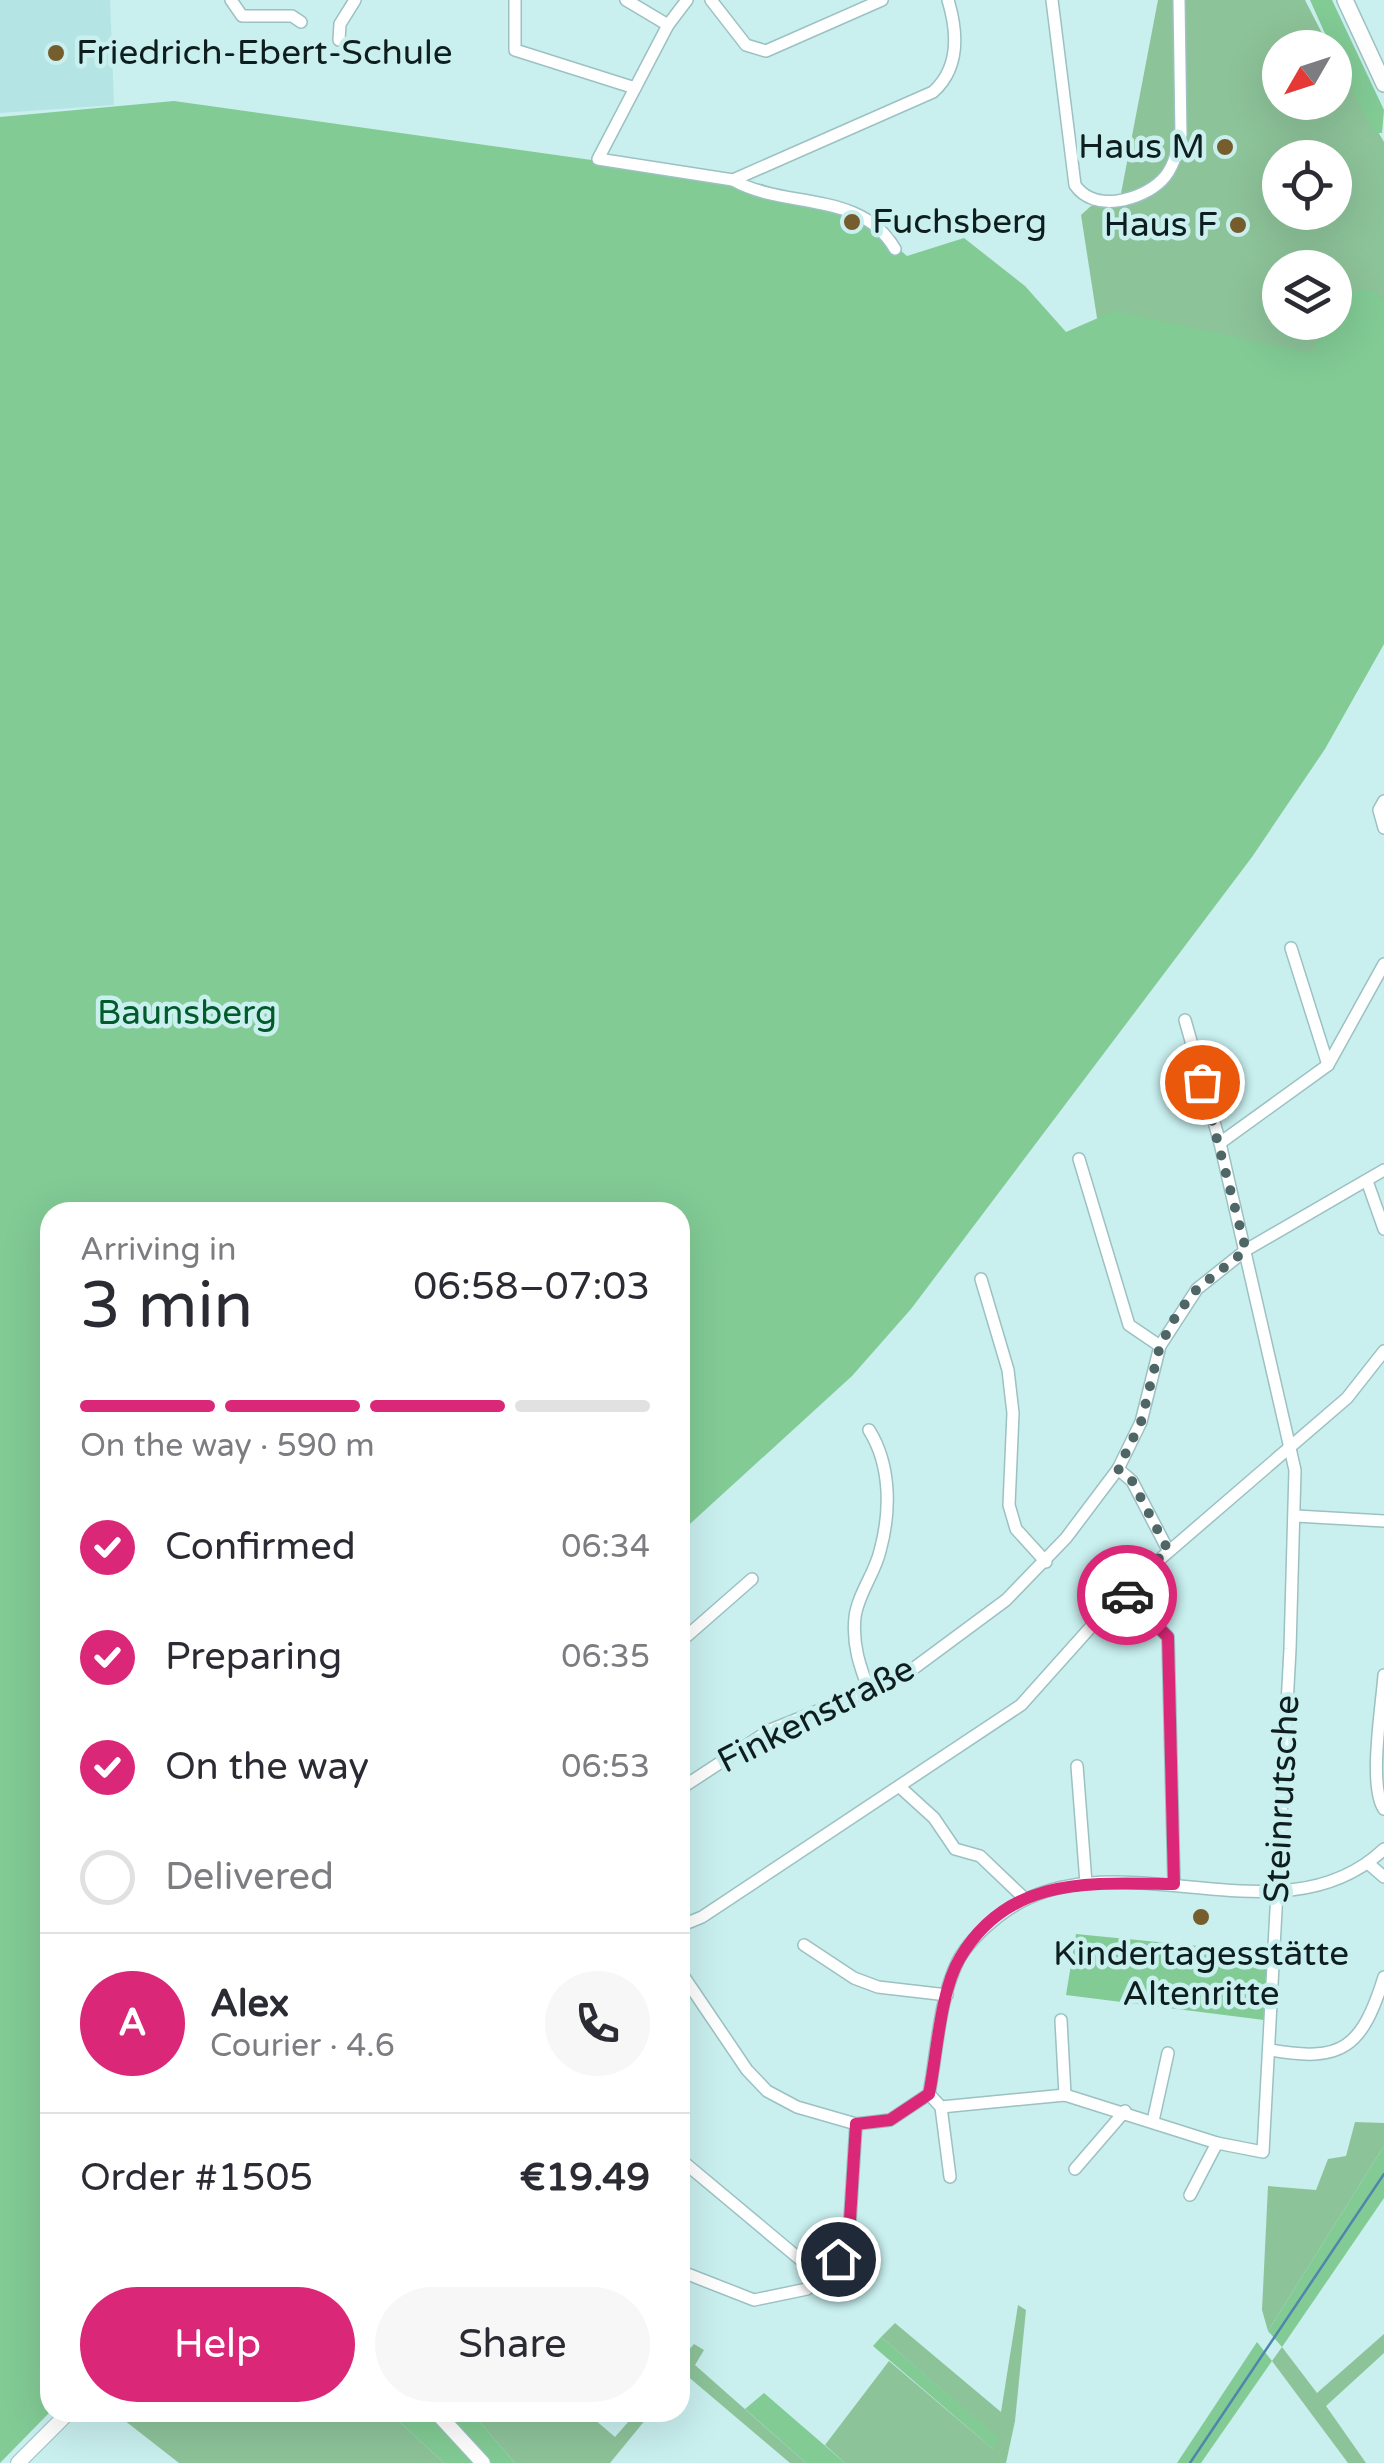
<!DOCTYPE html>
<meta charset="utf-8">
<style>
:root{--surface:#fff;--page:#f7f7f7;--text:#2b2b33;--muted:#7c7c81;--line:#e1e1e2;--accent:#db2777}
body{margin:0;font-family:"Varela Round",sans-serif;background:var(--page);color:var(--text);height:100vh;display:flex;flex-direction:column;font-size:38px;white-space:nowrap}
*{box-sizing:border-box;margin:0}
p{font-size:32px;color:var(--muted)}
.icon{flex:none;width:55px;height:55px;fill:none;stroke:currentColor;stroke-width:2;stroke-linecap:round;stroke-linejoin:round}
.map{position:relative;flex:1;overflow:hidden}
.sheet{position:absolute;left:40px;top:1202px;width:650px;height:1220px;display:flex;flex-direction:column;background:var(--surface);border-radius:30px;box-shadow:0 10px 40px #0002}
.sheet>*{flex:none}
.needle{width:65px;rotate:231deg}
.fabs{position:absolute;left:1262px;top:30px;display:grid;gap:20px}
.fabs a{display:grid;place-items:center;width:90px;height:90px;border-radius:50%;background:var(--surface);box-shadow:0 10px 40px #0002;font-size:50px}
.pin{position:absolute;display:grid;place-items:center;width:85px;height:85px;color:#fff;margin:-42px;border:5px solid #fff;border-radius:50%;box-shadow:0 2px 10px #0007}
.courier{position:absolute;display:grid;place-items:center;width:100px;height:100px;margin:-50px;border:8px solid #db2777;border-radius:50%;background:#fff;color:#222;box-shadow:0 2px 12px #0007}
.summary em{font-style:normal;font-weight:600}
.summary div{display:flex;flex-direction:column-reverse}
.summary{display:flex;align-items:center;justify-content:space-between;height:170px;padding:0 40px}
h1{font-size:65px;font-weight:600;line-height:75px}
.bar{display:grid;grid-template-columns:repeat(4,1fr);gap:15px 10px;align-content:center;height:120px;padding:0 40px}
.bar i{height:12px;border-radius:8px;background:var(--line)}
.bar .active{background:var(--accent)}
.bar p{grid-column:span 4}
.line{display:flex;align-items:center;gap:25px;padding:0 40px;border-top:2px solid var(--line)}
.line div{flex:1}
.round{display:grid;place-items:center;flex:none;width:105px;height:105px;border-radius:52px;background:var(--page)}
ol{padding:0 40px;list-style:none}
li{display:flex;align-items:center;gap:30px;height:110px}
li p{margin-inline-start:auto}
li .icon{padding:10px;border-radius:50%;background:var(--accent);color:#fff;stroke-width:4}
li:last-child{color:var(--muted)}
li i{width:55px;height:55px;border:5px solid var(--line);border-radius:50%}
.action{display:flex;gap:20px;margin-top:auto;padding:20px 40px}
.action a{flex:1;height:115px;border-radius:60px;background:var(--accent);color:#fff;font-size:40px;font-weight:600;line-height:115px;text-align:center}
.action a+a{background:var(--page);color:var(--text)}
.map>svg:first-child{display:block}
</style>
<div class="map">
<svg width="1384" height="2463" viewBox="0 0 1384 2463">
<rect width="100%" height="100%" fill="#c9efef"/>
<polygon fill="#b4e4e4" points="0,0 110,0 114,105 0,113"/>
<g fill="#8dc399" fill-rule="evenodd">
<path d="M1158,0H1305L1329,47L1280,48V102H1335V58L1384,142V335L1296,395L1097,318L1081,215L1091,206L1119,204ZM1280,158H1335V212H1280ZM1280,268H1335V322H1280Z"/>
<polygon points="1355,2122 1384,2123 1384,2146 1268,2331 1262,2310 1268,2186 1316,2190 1328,2159 1346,2156"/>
<polygon points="1018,2305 1026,2310 1015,2421 1006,2463 845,2463 825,2445 889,2361 993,2449 998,2438 881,2337 895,2323 1001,2412"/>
<polygon points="1384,2334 1384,2353 1326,2406 1366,2463 1348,2463 1272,2361 1282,2347 1317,2393"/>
<polygon points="694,2344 704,2350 695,2365 806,2463 790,2463 685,2374 680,2379 680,2360"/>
<polygon points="115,2413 390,2413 444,2463 179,2463"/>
<polygon points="472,2413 587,2413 615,2437 636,2413 651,2413 610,2463 515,2463"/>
</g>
<g fill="#82cb95">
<polygon points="1310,0 1332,0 1384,110 1382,133 1375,133 1342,74 1335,48 1331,47"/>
<path d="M174,101L762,184C820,203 861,214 907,256L964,238L1025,286L1066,332L1114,311L1311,353L1327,323L1335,322L1336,308L1359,289L1374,292L1384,302V644L1325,749L1252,857L911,1309L852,1376L680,1533V1212H50V2412L0,2463V117Z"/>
<polygon points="1076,1934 1270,1953 1264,2020 1066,1995"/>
<polygon points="1384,2146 1384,2198 1282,2347 1268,2331"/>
<polygon points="881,2337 999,2438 994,2450 873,2346"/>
<polygon points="1257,2342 1272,2361 1201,2463 1177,2463"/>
<polygon points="764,2393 845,2463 806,2463 745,2409"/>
<polygon points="390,2413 472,2413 515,2463 444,2463"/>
</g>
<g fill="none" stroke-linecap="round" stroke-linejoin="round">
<polyline stroke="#4f86ac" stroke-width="2.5" points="1190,2463 1384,2174"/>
<defs>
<g id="minor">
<polyline points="231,0 242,16 292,16 301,22"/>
<polyline points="515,0 515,50 635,88"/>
<polyline points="626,0 668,25"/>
<path d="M687,0L668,25L598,159L733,180C785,210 860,189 895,249"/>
<polyline points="711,0 746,45 766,51 882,0"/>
<path d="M1052,0L1075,185C1094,213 1141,201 1162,180C1174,168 1177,151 1181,135L1179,0"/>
<polyline points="339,40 340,24 355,0"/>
<path d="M733,180L933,92C960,68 958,33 948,0"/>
<polyline points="1384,801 1379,810 1384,828"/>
<polyline points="1291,948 1328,1065"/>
<polyline points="1220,1143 1328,1065 1384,964"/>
<polyline points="1079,1159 1129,1325 1160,1346"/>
<polyline points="1367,1181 1384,1229"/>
<polyline points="981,1279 1008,1370 1013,1413 1009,1505 1016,1529 1046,1562"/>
<path d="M869,1430C891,1465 891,1511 880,1551C875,1573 858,1594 855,1617C852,1645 860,1667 870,1693"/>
<polyline points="1118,1469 1132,1481 1168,1550"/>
<polyline points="1296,1516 1384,1521"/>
<polyline points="1123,1591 1168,1637 1174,1884"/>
<polyline points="680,1642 752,1579"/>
<path d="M1384,1675C1382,1705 1368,1786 1384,1809"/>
<polyline points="1077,1766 1086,1883"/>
<polyline points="901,1788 934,1818 955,1849 980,1856 1023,1897"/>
<polyline points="680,1789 770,1730 902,1677 1006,1600 1066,1538 1118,1469 1141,1422 1160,1346 1197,1289 1246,1250 1384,1170"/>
<polyline points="1369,1864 1384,1877"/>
<polyline points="680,1926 702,1917 1021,1705 1123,1591 1347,1398 1384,1351"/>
<polyline points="804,1945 854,1978 878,1987 947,1995"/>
<path d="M680,1971L747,2070L767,2091L797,2107L856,2124L890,2120L929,2094C937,2052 939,1999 958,1961C967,1944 985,1927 999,1916C1110,1829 1279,1949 1384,1849"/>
<polyline points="1061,2020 1065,2095"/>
<path d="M1270,2050C1342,2063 1362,2048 1384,1977"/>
<polyline points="929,2094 941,2107 1065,2095 1217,2143 1263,2152 1290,1649 1295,1470 1220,1143 1185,1020"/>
<polyline points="941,2107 950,2177"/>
<polyline points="1153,2121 1168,2053"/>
<polyline points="680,2159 820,2276"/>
<polyline points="1075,2169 1125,2111"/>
<polyline points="1190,2195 1217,2143"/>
<polyline points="680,2271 754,2300 807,2289 837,2259 849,2235 856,2124"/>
</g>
<g id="tertiary">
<polyline points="436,2412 483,2463"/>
<polyline points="18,2463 69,2412"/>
</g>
<polyline id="secondary" points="1345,0 1384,84"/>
</defs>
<use href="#minor" stroke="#9cc1c2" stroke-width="14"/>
<use href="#tertiary" stroke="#9cc1c2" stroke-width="16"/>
<use href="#secondary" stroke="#9cc1c2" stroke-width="18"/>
<use href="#minor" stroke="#fff" stroke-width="11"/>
<use href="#tertiary" stroke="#fff" stroke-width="14"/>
<use href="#secondary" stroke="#fff" stroke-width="15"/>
</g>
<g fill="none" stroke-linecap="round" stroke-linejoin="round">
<polyline stroke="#4f6666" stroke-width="10" stroke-dasharray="0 18" points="1127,1595 1123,1592 1168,1550 1132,1481 1118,1469 1141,1422 1160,1346 1177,1314 1197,1289 1246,1250 1202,1082"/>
<path stroke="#db2777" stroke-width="12" d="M838,2259L849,2235L856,2124L890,2120L929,2094C937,2055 940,1991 960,1958C1009,1875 1091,1883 1174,1884L1168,1637L1127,1595"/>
</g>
<g fill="#755d2e" stroke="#c9efef" stroke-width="4">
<circle cx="56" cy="53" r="10"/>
<circle cx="1225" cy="147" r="10"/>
<circle cx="852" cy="222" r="10"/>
<circle cx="1238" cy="225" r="10"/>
<circle cx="1201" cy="1917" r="10"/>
</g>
<g text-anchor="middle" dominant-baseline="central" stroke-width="9" stroke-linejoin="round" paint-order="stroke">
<g font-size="35" fill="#0e1d1d" stroke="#c9efef" text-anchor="start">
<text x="76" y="53">Friedrich-Ebert-Schule</text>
<text x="1205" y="147" text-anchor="end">Haus M</text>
<text x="872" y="222">Fuchsberg</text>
<text x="1218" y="225" text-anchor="end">Haus F</text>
<text x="1201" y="1954" text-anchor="middle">Kindertagesstätte<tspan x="1201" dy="40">Altenritte</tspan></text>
</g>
<g font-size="35" fill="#015b2a" stroke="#c9efef">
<text x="187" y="1013">Baunsberg</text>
</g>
<g font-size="35" fill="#0e1d1d" stroke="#c9efef">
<text transform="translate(816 1715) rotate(-27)">Finkenstraße</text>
<text transform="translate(1282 1799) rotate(-87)">Steinrutsche</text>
</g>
</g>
</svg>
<div class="fabs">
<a><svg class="needle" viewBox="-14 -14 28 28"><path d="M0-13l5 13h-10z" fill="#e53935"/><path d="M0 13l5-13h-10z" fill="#7c7c81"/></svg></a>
<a><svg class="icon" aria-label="locate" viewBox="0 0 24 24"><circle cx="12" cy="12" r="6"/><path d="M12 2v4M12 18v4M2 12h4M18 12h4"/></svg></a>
<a><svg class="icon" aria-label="layers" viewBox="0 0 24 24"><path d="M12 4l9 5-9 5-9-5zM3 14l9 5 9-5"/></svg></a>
</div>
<div class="pin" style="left:1202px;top:1082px;background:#ea580c"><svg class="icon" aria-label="bag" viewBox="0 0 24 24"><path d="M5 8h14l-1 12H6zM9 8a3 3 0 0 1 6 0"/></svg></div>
<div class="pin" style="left:838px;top:2259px;background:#1f2937"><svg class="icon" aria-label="home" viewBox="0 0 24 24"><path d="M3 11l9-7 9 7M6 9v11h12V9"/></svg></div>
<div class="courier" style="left:1127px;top:1595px"><svg class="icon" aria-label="car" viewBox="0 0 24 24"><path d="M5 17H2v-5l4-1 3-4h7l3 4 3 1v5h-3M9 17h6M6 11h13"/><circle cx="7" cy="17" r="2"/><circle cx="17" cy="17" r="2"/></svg></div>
<section class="sheet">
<div class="summary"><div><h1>3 min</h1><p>Arriving in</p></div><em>06:58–07:03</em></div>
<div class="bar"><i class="active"></i><i class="active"></i><i class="active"></i><i></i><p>On the way · 590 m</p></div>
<ol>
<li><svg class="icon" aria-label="check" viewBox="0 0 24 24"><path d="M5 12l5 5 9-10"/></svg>Confirmed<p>06:34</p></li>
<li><svg class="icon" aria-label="check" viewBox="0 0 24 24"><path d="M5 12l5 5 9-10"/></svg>Preparing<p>06:35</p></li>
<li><svg class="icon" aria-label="check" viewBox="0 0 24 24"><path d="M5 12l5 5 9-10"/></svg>On the way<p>06:53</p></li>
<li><i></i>Delivered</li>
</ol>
<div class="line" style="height:180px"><b class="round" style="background:var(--accent);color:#fff">A</b><div><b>Alex</b><p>Courier · 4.6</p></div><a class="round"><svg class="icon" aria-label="phone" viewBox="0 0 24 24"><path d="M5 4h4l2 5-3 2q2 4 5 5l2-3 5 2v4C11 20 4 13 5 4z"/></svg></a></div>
<div class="line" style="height:130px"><div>Order #1505</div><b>€19.49</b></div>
<div class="action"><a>Help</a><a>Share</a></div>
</section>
</div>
